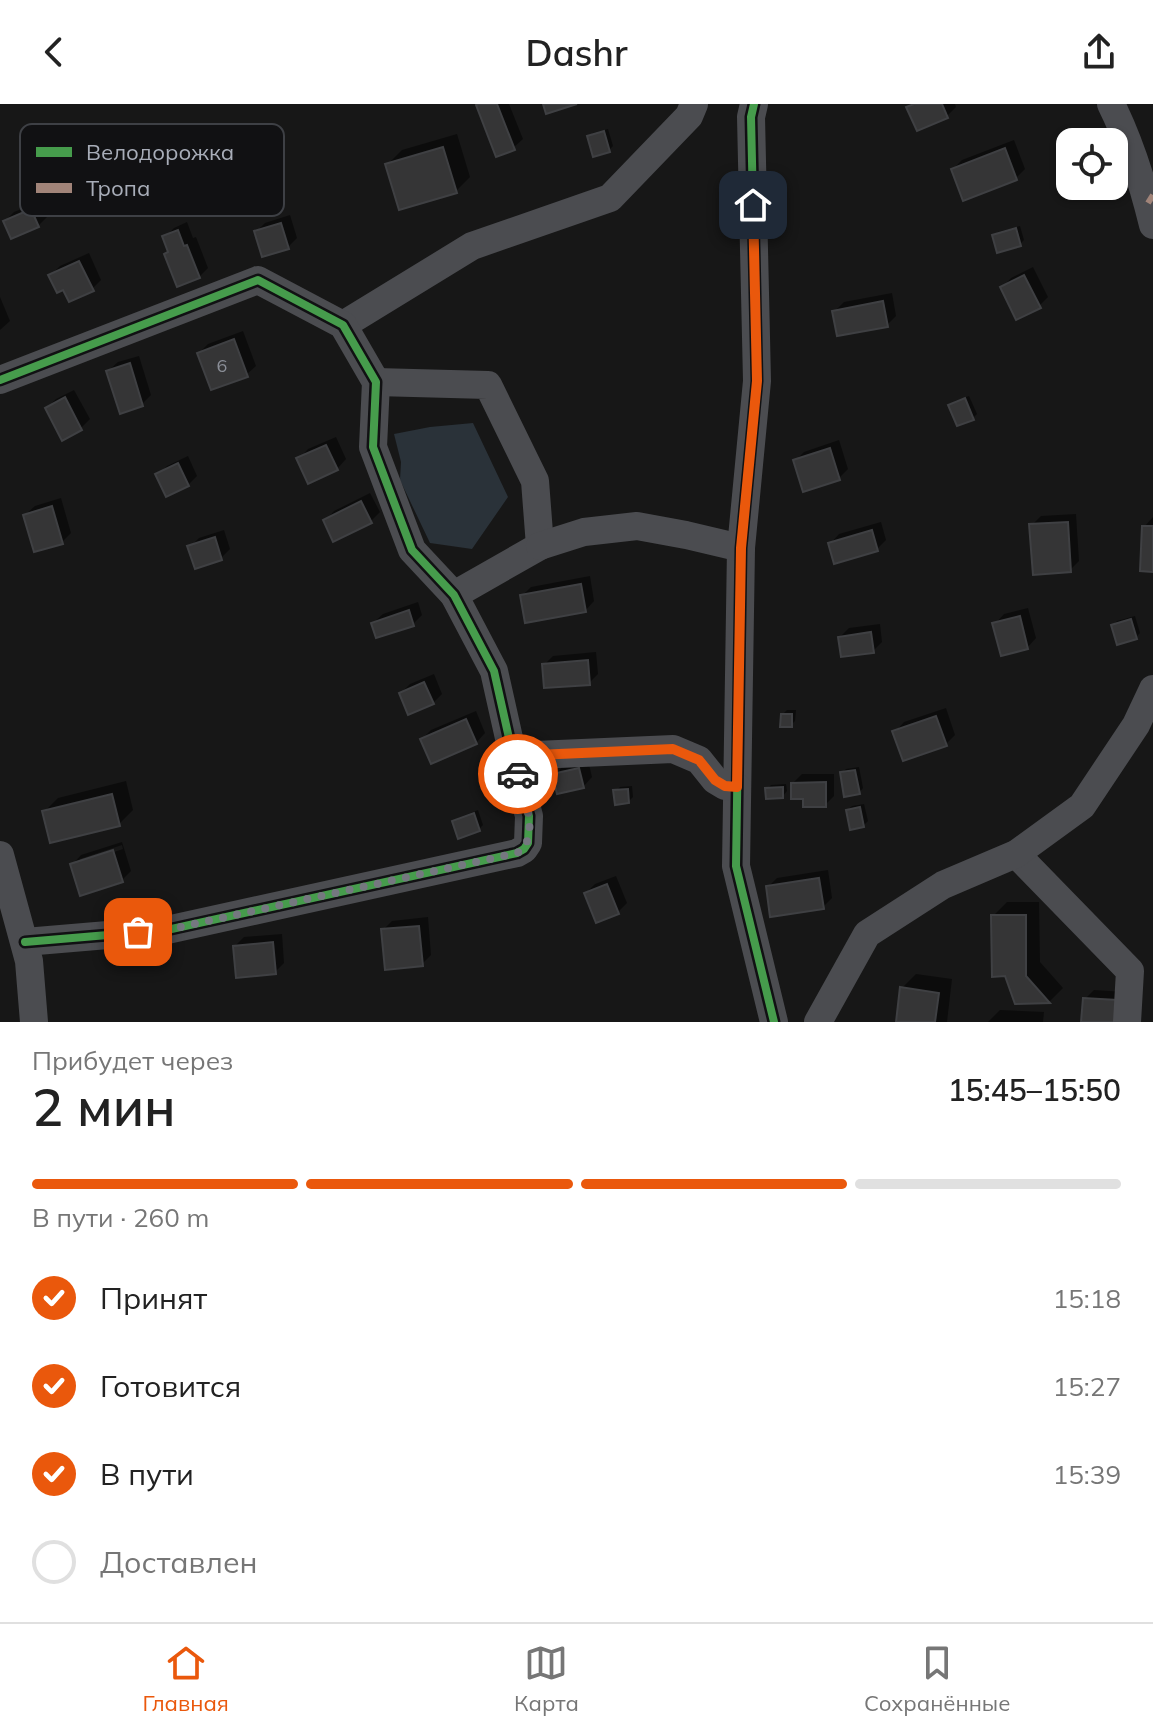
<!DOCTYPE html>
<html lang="ru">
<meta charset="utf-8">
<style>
:root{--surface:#fff;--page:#f2f2f2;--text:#222;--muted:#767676;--line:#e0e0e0;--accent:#ea580c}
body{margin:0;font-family:Mulish,sans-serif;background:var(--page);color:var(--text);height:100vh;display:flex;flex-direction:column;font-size:30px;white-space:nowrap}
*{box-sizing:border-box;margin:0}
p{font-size:26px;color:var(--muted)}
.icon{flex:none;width:44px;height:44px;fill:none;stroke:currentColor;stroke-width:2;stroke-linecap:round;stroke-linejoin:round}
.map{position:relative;height:918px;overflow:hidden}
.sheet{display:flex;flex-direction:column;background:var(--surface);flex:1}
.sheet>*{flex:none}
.tools{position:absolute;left:1056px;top:24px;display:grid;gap:16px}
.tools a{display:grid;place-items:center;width:72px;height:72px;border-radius:16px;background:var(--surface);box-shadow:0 2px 6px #0004;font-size:40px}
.pin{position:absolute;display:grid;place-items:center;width:68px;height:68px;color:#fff;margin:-34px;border-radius:16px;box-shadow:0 4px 12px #0006}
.courier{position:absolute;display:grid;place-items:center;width:80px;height:80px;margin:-40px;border:6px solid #ea580c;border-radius:50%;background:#fff;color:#222;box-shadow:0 2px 10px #0007}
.overview em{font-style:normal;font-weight:600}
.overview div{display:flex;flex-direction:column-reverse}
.overview{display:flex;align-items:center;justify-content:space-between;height:136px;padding:0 32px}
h1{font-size:52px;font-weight:600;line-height:60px}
.bar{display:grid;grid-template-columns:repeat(4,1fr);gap:12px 8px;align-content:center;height:96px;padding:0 32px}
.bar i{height:10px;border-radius:6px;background:var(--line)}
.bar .selected{background:var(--accent)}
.bar p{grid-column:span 4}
ol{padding:0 32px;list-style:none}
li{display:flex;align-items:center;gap:24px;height:88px}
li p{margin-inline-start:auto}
li .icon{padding:8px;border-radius:50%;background:var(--accent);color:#fff;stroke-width:4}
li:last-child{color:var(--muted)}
li i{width:44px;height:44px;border:4px solid var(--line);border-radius:50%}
header{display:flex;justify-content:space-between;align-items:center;height:104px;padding:0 32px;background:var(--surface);font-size:36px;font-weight:600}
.tab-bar{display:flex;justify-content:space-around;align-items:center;height:112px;border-top:2px solid var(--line);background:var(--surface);font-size:22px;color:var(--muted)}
.tab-bar a{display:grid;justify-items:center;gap:4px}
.tab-bar .selected{color:var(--accent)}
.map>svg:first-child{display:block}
</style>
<header><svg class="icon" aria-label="back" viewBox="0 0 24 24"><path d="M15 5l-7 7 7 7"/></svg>Dashr<svg class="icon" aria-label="share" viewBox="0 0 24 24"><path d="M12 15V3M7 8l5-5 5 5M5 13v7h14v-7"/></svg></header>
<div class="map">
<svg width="1153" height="918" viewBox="0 0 1153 918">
<rect width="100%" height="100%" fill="#171717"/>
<polygon fill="#2a3239" points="473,319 508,393 472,445 430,439 400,376 401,358 394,330 430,323"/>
<g fill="#0007" fill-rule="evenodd">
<polygon points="480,0 509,0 523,35 513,44"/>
<polygon points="913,0 955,0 956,3 947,12 909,4"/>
<polygon points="608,25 613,42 609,46 589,33 593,29"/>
<polygon points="457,30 470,73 456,87 388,60 402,46"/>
<polygon points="1014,36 1025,65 1016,74 964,94 953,65 962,56"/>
<polygon points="41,97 47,113 38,122 5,117 14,108"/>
<polygon points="290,111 297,134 288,143 256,128 265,119"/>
<polygon points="187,118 193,134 196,133 208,164 199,173 170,147 165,133 174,124"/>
<polygon points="1020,122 1024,136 1020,140 994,132 998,128"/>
<polygon points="89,149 101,176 92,185 64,183 51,171 60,162"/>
<polygon points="1033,163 1048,193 1039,202 1002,184 1011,174"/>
<polygon points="892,189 896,212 887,221 834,208 844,198"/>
<polygon points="0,193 10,217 0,226"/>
<polygon points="243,227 256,262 246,271 199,249 208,240"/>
<polygon points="139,252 151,291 142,300 108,267 118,258"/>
<polygon points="74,286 90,315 81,324 63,334 47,304 56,295"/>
<polygon points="969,292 977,310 973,314 951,301 955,297"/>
<polygon points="336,333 346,355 337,365 299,355 308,345"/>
<polygon points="839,336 848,365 839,374 795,357 804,348"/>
<polygon points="188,352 197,372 188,381 158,371 167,362"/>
<polygon points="370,389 380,408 371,417 325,417 334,407"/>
<polygon points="61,394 71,429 62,438 25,411 35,402"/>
<polygon points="1076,410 1079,457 1070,466 1032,421 1041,412"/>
<polygon points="1153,413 1153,466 1144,423"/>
<polygon points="881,418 886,436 877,445 830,440 839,430"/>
<polygon points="224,426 230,445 221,454 190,443 199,434"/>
<polygon points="590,472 594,497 585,507 522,492 531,483"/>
<polygon points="418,498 422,511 413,520 373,519 383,510"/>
<polygon points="1028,504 1036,534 1027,544 995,520 1004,510"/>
<polygon points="1135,512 1140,529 1136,533 1118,538 1113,521 1117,517"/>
<polygon points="880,520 882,538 873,547 840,533 849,524"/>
<polygon points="596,548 598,570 589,579 544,561 553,552"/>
<polygon points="434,570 442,590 433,599 401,589 410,580"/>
<polygon points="946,604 955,631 946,640 895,628 904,618"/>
<polygon points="787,606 796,606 795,617 791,621 783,610"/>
<polygon points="476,607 485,629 476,639 422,635 431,626"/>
<polygon points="588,656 592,673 583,683 555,671 564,661"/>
<polygon points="859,663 863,684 859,689 842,669 846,665"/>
<polygon points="802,670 834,670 834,692 825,701 805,693 793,679"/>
<polygon points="126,677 133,706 119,720 44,708 58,694"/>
<polygon points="786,680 787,687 783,692 767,685 771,681"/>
<polygon points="632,682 633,693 629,697 616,687 620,683"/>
<polygon points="864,700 868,717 864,721 848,706 852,702"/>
<polygon points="478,706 483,721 479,725 454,718 458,714"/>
<path d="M122,738L131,767L122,776L72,761L81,751ZM122,741L123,745L80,759V755Z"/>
<polygon points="828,766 832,794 823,803 768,783 777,774"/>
<polygon points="616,772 627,799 618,808 586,789 595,780"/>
<polygon points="1007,798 1039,798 1040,858 1063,884 1050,897 1016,898 993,812"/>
<polygon points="428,813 431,851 422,860 383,826 392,817"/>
<polygon points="282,830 284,859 275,868 235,842 244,833"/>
<polygon points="916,870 952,875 947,918 898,918 902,884"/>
<polygon points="1094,886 1125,888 1083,918 1085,895"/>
<polygon points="1000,906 1044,908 1043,918 988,918"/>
</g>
<g fill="#353536" stroke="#3f4043" stroke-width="2">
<polygon points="478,0 497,0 515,46 496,53 476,1"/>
<polygon points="543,0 577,0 546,10"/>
<polygon points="914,0 942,0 948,14 917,27 906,3"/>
<polygon points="604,27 610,48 593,53 587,32"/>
<polygon points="443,43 457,89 399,106 385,60"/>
<polygon points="1005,44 1017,76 963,97 951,65"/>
<polygon points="31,105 39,123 11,135 3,117"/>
<polygon points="281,119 289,145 262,153 254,127"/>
<polygon points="1016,124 1021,142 997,149 992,131"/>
<polygon points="178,126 184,142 187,141 200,174 177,183 164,150 168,148 162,132"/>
<polygon points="79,157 94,187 69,198 63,186 57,189 48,171"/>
<polygon points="1024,171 1041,204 1016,216 1000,183"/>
<polygon points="883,197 888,223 837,232 832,207"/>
<polygon points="234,235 248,273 211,286 197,249"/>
<polygon points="130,259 143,302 120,310 106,267"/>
<polygon points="65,293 82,326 62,337 45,304"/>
<polygon points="965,294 974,316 957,322 948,301"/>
<polygon points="326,341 338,366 308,380 296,354"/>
<polygon points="830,344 840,376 803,388 793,356"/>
<polygon points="178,359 189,382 166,393 155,370"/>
<polygon points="361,397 372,419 333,438 323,416"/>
<polygon points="52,402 63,440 34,448 23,411"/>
<polygon points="1068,418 1071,468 1033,471 1029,420"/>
<polygon points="1142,422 1153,422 1153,468 1140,467"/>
<polygon points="872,426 878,447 834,460 828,439"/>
<polygon points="215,433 222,456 195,465 187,442"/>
<polygon points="581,480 586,508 525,519 520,491"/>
<polygon points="409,506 414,522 376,534 371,519"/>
<polygon points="1020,512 1028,545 1001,552 992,519"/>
<polygon points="1131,515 1137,535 1117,541 1111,521"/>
<polygon points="871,528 874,549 841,553 838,533"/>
<polygon points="588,556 590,581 544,584 542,560"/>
<polygon points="424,578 434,600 408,611 399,589"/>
<polygon points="781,610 792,610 792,623 780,623"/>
<polygon points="936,612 947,642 903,657 892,627"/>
<polygon points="466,615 477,640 431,660 420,635"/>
<polygon points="579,664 584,684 557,690 552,670"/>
<polygon points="855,666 860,690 844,693 840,668"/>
<polygon points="826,678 826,703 803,703 803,695 791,695 791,679"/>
<polygon points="783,683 783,694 766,695 765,684"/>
<polygon points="628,685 629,699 615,701 613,686"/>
<polygon points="112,690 120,722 50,739 42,707"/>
<polygon points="860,703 864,723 850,726 846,706"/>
<polygon points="474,709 480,727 458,735 452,717"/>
<polygon points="113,746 123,778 80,792 70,760"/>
<polygon points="819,774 824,805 770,813 766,782"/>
<polygon points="607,780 619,810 596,819 584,789"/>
<polygon points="991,811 1026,811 1026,872 1050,899 1015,900 1005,872 992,873"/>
<polygon points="419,822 423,862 385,866 381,825"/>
<polygon points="273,838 276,870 236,874 233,842"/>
<polygon points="900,883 939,889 935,918 896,918"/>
<polygon points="1083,894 1117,896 1116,918 1081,918"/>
</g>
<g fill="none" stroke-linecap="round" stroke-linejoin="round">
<g stroke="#4b4c50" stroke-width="28">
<polyline points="754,0 751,13 757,277 741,444 736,762 774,918"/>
<path d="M1111,0C1130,38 1143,80 1153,121"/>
<polyline points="343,221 472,142 610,94 689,12 694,0"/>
<polyline points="0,276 258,176 343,221 376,278 373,343 412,446 454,491 494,567 513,652 529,712 528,739 524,745 517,749 167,826 25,838"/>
<polyline points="376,278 488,281 535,377 540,442 454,491"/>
<polyline points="540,442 584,428 637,422 686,431 741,444"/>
<polyline points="513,652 673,645 699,656 715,676 725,682 737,683"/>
<polyline points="1016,750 1130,867 1127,918"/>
<polyline points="0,751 29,857 34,918"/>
<polyline points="818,918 867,830 943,781 1016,750 1082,702 1136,621 1153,585"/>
</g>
<polyline stroke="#a18479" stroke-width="6" stroke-dasharray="12 6" stroke-linecap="butt" points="1148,99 1153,91"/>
<defs>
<g id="cycleway">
<polyline points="754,0 751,13 757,277 741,444 736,762 774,918"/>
<polyline points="0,276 258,176 343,221 376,278 373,343 412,446 454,491 494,567 513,652 529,712 528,739 524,745 517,749 167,826 25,838"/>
</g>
</defs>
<use href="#cycleway" stroke="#111113" stroke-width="13"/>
<use href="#cycleway" stroke="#469c4c" stroke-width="8"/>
</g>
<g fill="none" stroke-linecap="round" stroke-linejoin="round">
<path stroke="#757880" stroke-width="8" stroke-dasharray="0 14.4" d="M138,828L167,826L517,749C541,735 524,692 518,670"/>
<polyline stroke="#ea580c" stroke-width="10" points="518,670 513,652 673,645 699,656 715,676 725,682 737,683 741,444 757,277 753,101"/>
</g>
<g text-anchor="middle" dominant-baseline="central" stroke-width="6" stroke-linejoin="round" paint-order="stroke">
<g font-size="18" fill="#8b8f98">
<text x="222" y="261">6</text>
</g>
</g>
<rect x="20" y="20" width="264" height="92" rx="12" fill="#111113" stroke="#3e4045" stroke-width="2"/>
<rect x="36" y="43" width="36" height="10" fill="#469c4c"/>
<rect x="36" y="79" width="36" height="10" fill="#a18479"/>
<g font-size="22" fill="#a8adb8">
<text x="86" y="56">Велодорожка</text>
<text x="86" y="92">Тропа</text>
</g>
</svg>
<div class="tools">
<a><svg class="icon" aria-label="locate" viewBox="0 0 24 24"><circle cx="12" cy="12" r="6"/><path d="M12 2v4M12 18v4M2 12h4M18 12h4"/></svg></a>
</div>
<div class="pin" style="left:138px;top:828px;background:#ea580c"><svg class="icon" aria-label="bag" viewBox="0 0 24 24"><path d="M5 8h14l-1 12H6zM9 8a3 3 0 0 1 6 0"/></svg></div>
<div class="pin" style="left:753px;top:101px;background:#1f2937"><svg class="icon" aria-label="home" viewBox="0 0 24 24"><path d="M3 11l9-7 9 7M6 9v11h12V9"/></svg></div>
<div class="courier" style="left:518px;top:670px"><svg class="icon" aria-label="car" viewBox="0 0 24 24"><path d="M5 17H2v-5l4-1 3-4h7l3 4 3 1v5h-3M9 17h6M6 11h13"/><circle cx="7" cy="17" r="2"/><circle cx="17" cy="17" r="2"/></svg></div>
</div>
<section class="sheet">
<div class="overview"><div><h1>2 мин</h1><p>Прибудет через</p></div><em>15:45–15:50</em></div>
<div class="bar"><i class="selected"></i><i class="selected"></i><i class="selected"></i><i></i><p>В пути · 260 m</p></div>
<ol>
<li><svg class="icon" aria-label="check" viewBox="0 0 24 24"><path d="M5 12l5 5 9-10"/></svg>Принят<p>15:18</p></li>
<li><svg class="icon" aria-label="check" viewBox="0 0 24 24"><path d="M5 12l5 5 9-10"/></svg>Готовится<p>15:27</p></li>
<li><svg class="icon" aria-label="check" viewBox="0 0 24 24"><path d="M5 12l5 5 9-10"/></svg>В пути<p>15:39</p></li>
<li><i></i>Доставлен</li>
</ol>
</section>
<nav class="tab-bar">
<a class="selected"><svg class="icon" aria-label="home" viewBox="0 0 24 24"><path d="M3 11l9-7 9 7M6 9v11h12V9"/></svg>Главная</a>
<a><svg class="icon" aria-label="map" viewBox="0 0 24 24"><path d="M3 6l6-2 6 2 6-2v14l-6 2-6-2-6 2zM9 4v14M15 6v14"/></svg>Карта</a>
<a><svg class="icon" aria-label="saved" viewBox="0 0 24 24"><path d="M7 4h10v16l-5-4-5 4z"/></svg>Сохранённые</a>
</nav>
